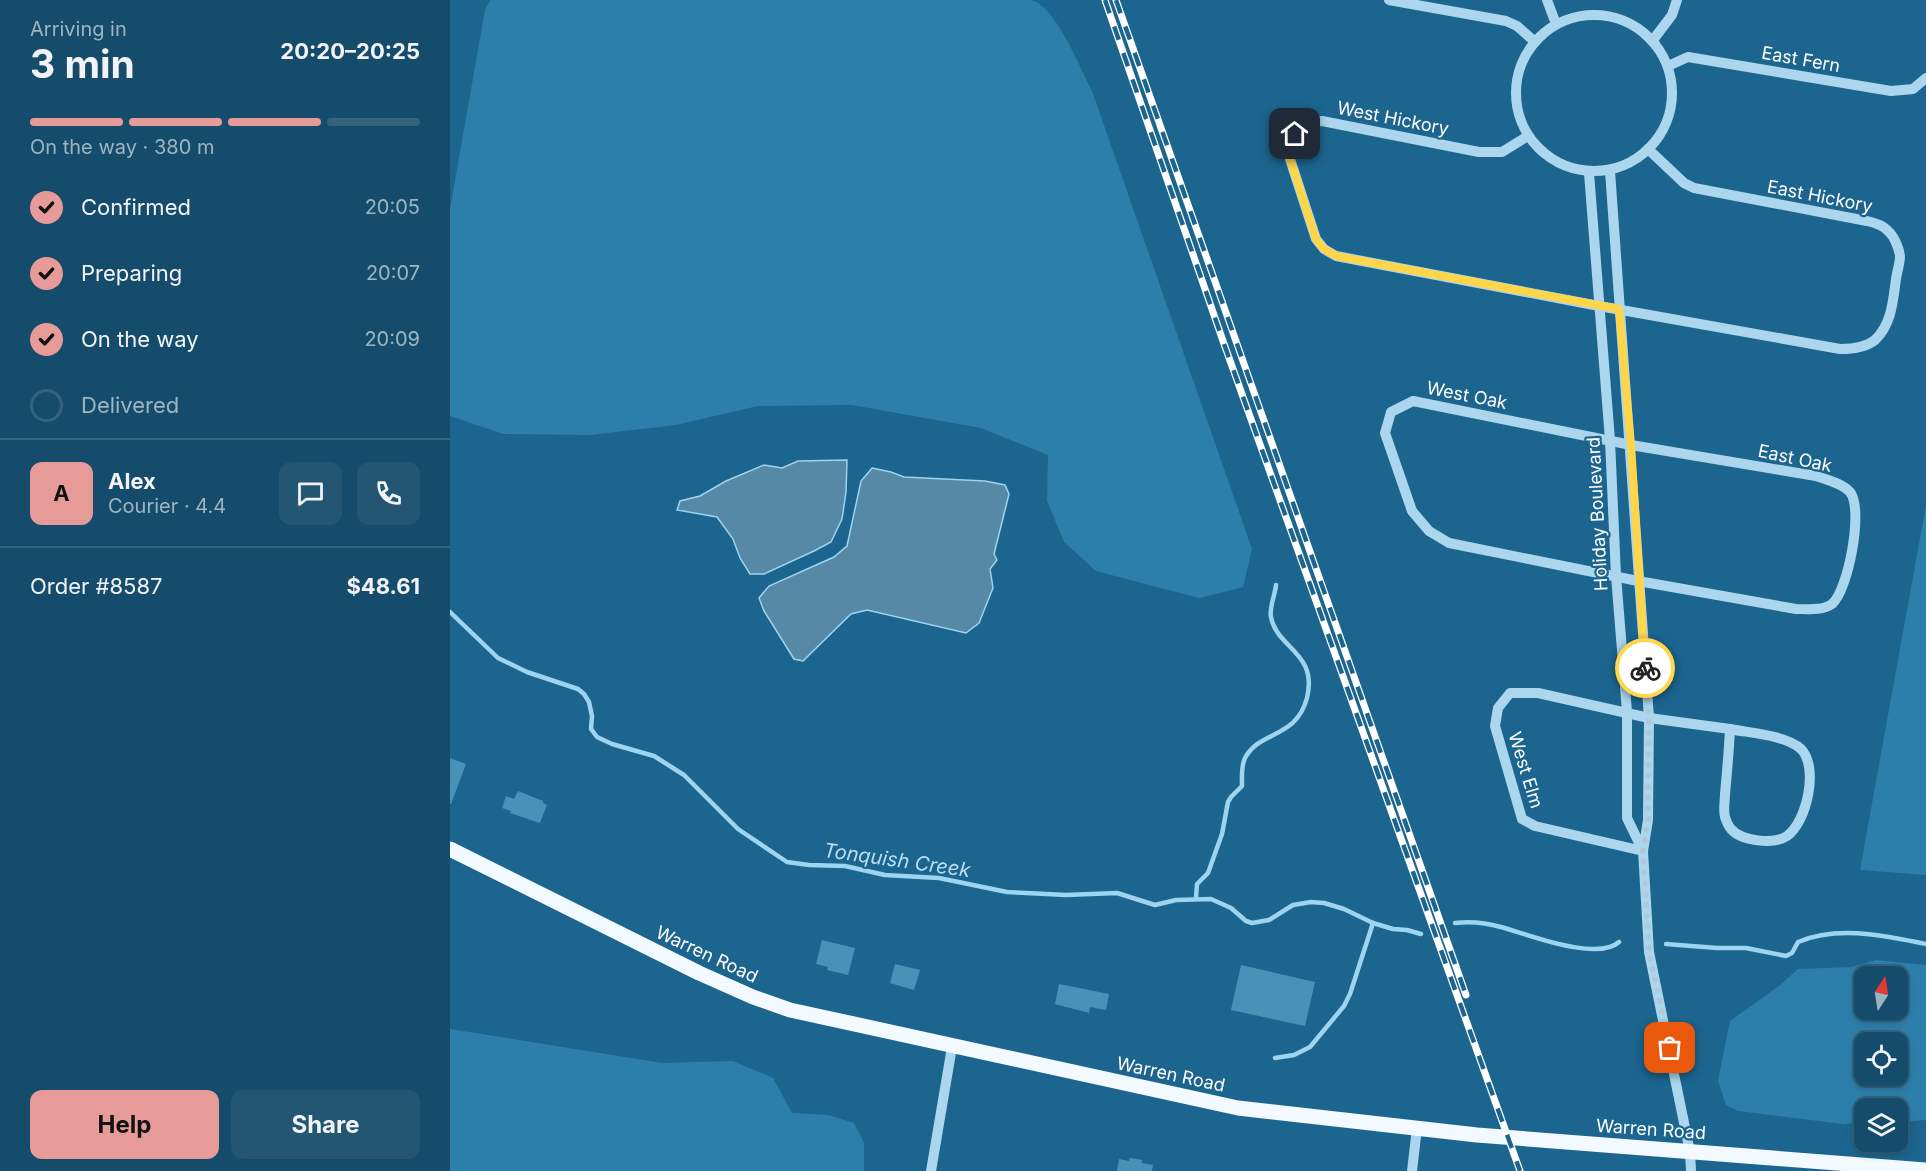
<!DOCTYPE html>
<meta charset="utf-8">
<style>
:root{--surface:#154c6b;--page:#225673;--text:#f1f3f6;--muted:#9db4c1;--line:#34637e;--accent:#e69b98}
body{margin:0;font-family:Inter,sans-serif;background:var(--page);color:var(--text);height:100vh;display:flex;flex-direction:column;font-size:22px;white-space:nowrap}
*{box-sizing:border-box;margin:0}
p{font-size:20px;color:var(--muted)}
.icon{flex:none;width:33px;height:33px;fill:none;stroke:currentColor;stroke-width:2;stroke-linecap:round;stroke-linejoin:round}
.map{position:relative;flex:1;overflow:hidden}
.sheet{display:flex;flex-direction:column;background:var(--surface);width:450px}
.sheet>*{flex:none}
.needle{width:39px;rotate:12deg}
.buttons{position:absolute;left:1404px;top:966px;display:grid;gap:12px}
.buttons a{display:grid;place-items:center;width:54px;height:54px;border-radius:12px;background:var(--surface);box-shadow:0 3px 9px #0003,0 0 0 2px var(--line);font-size:30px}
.pin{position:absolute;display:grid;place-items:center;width:51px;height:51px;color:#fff;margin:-26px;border-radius:12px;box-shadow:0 3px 9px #0006}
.courier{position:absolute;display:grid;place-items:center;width:60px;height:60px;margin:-30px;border:4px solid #ffd54a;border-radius:50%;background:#fff;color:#222;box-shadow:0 2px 8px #0007}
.summary em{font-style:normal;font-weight:700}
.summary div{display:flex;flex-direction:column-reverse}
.summary{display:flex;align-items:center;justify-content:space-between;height:102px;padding:0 30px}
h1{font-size:39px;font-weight:700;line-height:45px}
.bar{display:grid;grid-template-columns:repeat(4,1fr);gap:9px 6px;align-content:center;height:72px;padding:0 30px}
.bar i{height:8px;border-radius:4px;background:var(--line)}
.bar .on{background:var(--accent)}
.bar p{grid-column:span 4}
.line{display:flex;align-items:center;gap:15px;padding:0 30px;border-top:2px solid var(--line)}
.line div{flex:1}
.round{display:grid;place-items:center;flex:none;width:63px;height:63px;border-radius:12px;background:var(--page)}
ol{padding:0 30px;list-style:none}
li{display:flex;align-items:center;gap:18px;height:66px}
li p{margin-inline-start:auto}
li .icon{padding:6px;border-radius:50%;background:var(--accent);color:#111;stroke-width:4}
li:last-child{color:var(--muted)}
li i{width:33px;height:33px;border:3px solid var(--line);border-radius:50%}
.cta{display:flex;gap:12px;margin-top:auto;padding:12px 30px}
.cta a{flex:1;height:69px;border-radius:12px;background:var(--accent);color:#111;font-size:24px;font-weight:700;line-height:69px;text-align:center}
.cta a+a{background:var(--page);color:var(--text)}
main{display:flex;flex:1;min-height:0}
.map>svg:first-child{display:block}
</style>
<main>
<section class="sheet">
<div class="summary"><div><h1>3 min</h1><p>Arriving in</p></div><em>20:20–20:25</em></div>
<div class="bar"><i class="on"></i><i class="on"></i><i class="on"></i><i></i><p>On the way · 380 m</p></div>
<ol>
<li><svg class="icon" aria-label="check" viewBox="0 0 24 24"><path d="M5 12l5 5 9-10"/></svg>Confirmed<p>20:05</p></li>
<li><svg class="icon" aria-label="check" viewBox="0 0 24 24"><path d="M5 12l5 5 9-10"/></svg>Preparing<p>20:07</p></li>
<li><svg class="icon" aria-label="check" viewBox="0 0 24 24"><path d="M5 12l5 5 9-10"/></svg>On the way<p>20:09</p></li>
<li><i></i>Delivered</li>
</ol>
<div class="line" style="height:108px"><b class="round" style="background:var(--accent);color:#111">A</b><div><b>Alex</b><p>Courier · 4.4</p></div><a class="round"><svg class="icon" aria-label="chat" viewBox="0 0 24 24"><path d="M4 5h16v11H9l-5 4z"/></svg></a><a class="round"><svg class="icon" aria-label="phone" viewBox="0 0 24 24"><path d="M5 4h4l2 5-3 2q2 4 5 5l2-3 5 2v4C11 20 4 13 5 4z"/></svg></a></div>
<div class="line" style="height:78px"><div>Order #8587</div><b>$48.61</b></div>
<div class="cta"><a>Help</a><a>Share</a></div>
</section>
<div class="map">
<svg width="1476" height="1171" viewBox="0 0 1476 1171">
<rect width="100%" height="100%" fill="#1c658f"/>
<g fill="#2d7fab" fill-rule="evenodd">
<path d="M40,0H581C606,6 630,68 642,91L802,549L793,587L749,598L646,571L614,542L597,501L598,455L531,428L402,405L308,406L226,425L140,435L53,434L0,416V209L35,10Z"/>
<polygon points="1476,505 1476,875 1410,870"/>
<path d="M1426,960L1476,965V1120L1448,1122V1108H1414V1123L1393,1124L1288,1111L1276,1105L1268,1081L1280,1021L1329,986L1348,969L1401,967ZM1448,976V1010H1414V976ZM1448,1042V1076H1414V1042Z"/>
<polygon points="0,1029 212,1063 283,1061 323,1078 342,1113 378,1115 404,1123 414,1143 414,1171 0,1171"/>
</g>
<g fill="#5689a5" stroke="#9ed4ef" stroke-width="1.5">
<polygon points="397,460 396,492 392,519 381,542 364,551 314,574 300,574 290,558 283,539 267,517 227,510 230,501 250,496 276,481 314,465 332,468 348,461"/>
<polygon points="422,468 441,472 454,477 535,481 555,485 559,494 544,554 547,560 540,569 543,588 529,623 516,633 417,610 401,614 353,661 344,659 314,611 309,598 319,586 384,557 397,546 411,481"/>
</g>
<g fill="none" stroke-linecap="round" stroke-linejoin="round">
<g stroke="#9ed4ef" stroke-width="4.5">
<polyline points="0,612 48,658 77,672 128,689 134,694 139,702 142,716 141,729 147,737 162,744 204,756 234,775 288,829 337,862 359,865 395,866 435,875 489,878 557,892 616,895 667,893 705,905 726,900 761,899 781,908 796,921 802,923 819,920 843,905 861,902 874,903 894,909 923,923 943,929 957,930 971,934"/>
<path d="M746,898L747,884L758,873L772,834L778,802L781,797L792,786C792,777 791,766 795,758C810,730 846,739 857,698C868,652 827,649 821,617C819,608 825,595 826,585"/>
<path d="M1005,923C1020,921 1037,923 1051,927C1077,934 1147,962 1169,942"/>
<path d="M1216,944L1267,948H1296L1336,956L1342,953L1348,942C1389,925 1435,936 1476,944"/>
<polyline points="825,1058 844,1055 860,1047 894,1006 900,994 923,923"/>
</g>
</g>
<g fill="#4a91b8">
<polygon points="0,758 16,764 1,804 0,804"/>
<polygon points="68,791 93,801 93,803 97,805 90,823 60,813 61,811 52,808 56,796 64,799"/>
<polygon points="372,940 405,948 398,975 377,970 378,967 366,964"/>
<polygon points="445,964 470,970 464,990 440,983"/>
<polygon points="791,965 865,982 855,1026 781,1010"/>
<polygon points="609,984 659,994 656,1010 640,1007 639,1013 605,1004"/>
<polygon points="680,1158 692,1160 692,1163 703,1165 702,1171 667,1171 669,1159 679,1161"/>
</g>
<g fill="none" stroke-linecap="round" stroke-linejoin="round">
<g stroke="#abd6ee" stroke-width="10">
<polyline points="939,0 1056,21 1067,26 1084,41"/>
<polyline points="1097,0 1106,24"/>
<circle cx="1144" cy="93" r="78"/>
<polyline points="1203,40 1222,15 1227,0"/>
<polyline points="1218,66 1238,57 1441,91 1463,89 1476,78"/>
<path d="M1078,136L1052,152H1029L872,121C852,123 840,135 839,156L866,239L874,249L886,256L1149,306L1390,349C1402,349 1415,348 1425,340C1442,324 1443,300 1446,279C1447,272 1450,263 1450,256C1449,248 1444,236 1438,231C1433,225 1425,223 1417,221L1244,188L1234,183L1198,149"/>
<polyline points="1160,171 1199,718 1198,820 1193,851 1199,952 1240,1152 1241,1171"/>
<polyline points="1139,173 1160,440 1166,576 1177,712 1177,818 1193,851"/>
<path d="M963,401L1181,445L1366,476C1377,480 1392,483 1400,492C1414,509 1398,591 1382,604C1372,611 1357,609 1346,609L1188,581L999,543L979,531L962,511L935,433L941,412Z"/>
<path d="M1280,729C1299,733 1336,735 1351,749C1369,767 1357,822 1337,836C1324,845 1291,841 1281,829C1278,826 1276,820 1275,817C1273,810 1275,801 1275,794C1277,772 1279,751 1280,729Z"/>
<polyline points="1193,851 1085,826 1072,819 1045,726 1048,708 1060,693 1088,693 1199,718 1280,729"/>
<polyline points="481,1171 502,1047"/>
<polyline points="962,1171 967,1128"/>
</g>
<polyline stroke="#f2f9ff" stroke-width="15" points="0,849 249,973 303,997 340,1010 788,1108 1027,1135 1476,1170"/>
<defs>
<g id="rail">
<polyline points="655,0 773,341 1070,1171"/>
<polyline points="666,0 1016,995"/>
</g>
</defs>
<use href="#rail" stroke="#fff" stroke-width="7"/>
<use href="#rail" stroke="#1c658f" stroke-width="4.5" stroke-dasharray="14" stroke-linecap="butt"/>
</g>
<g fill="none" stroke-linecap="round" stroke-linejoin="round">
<polyline stroke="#b0c9d8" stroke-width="6" stroke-dasharray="0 10.8" points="1195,668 1199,718 1198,799 1198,820 1193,851 1199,952 1220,1048"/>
<polyline stroke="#ffd54a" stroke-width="8" points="845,134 839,147 839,156 866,239 874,249 886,256 1169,309 1181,445 1195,668"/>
</g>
<g text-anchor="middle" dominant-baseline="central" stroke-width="4.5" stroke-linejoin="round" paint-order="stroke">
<g font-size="18" fill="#fff" stroke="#1c658f">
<text transform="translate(1351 59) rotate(10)">East Fern</text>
<text transform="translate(943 118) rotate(11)">West Hickory</text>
<text transform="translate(1370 196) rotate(11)">East Hickory</text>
<text transform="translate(1017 395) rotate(11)">West Oak</text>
<text transform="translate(1345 458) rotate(12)">East Oak</text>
<text transform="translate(1147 514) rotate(-93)">Holiday Boulevard</text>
<text transform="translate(1076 770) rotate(73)">West Elm</text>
<text transform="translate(257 954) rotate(25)">Warren Road</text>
<text transform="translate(721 1074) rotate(12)">Warren Road</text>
<text transform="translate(1201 1129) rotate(4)">Warren Road</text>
</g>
<g font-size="20" font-style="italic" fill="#b7dff5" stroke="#1c658f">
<text transform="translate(447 860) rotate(8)">Tonquish Creek</text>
</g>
</g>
</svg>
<div class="buttons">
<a><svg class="needle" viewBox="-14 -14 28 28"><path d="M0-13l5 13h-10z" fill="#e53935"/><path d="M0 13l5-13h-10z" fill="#9db4c1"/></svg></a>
<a><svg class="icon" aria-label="locate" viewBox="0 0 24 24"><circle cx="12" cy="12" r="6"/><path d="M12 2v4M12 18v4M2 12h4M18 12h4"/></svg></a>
<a><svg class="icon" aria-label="layers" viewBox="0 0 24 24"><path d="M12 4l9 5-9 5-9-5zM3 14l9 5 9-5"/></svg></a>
</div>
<div class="pin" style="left:1220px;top:1048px;background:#ea580c"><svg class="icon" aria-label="bag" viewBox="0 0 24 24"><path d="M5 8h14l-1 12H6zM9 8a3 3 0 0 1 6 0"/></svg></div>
<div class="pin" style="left:845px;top:134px;background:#1f2937"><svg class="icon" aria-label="home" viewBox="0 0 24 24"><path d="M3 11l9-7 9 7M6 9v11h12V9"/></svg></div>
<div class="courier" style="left:1195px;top:668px"><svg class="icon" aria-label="bike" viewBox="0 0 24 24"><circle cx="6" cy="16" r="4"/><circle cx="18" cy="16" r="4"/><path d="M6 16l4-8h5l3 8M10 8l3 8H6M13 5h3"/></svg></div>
</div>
</main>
